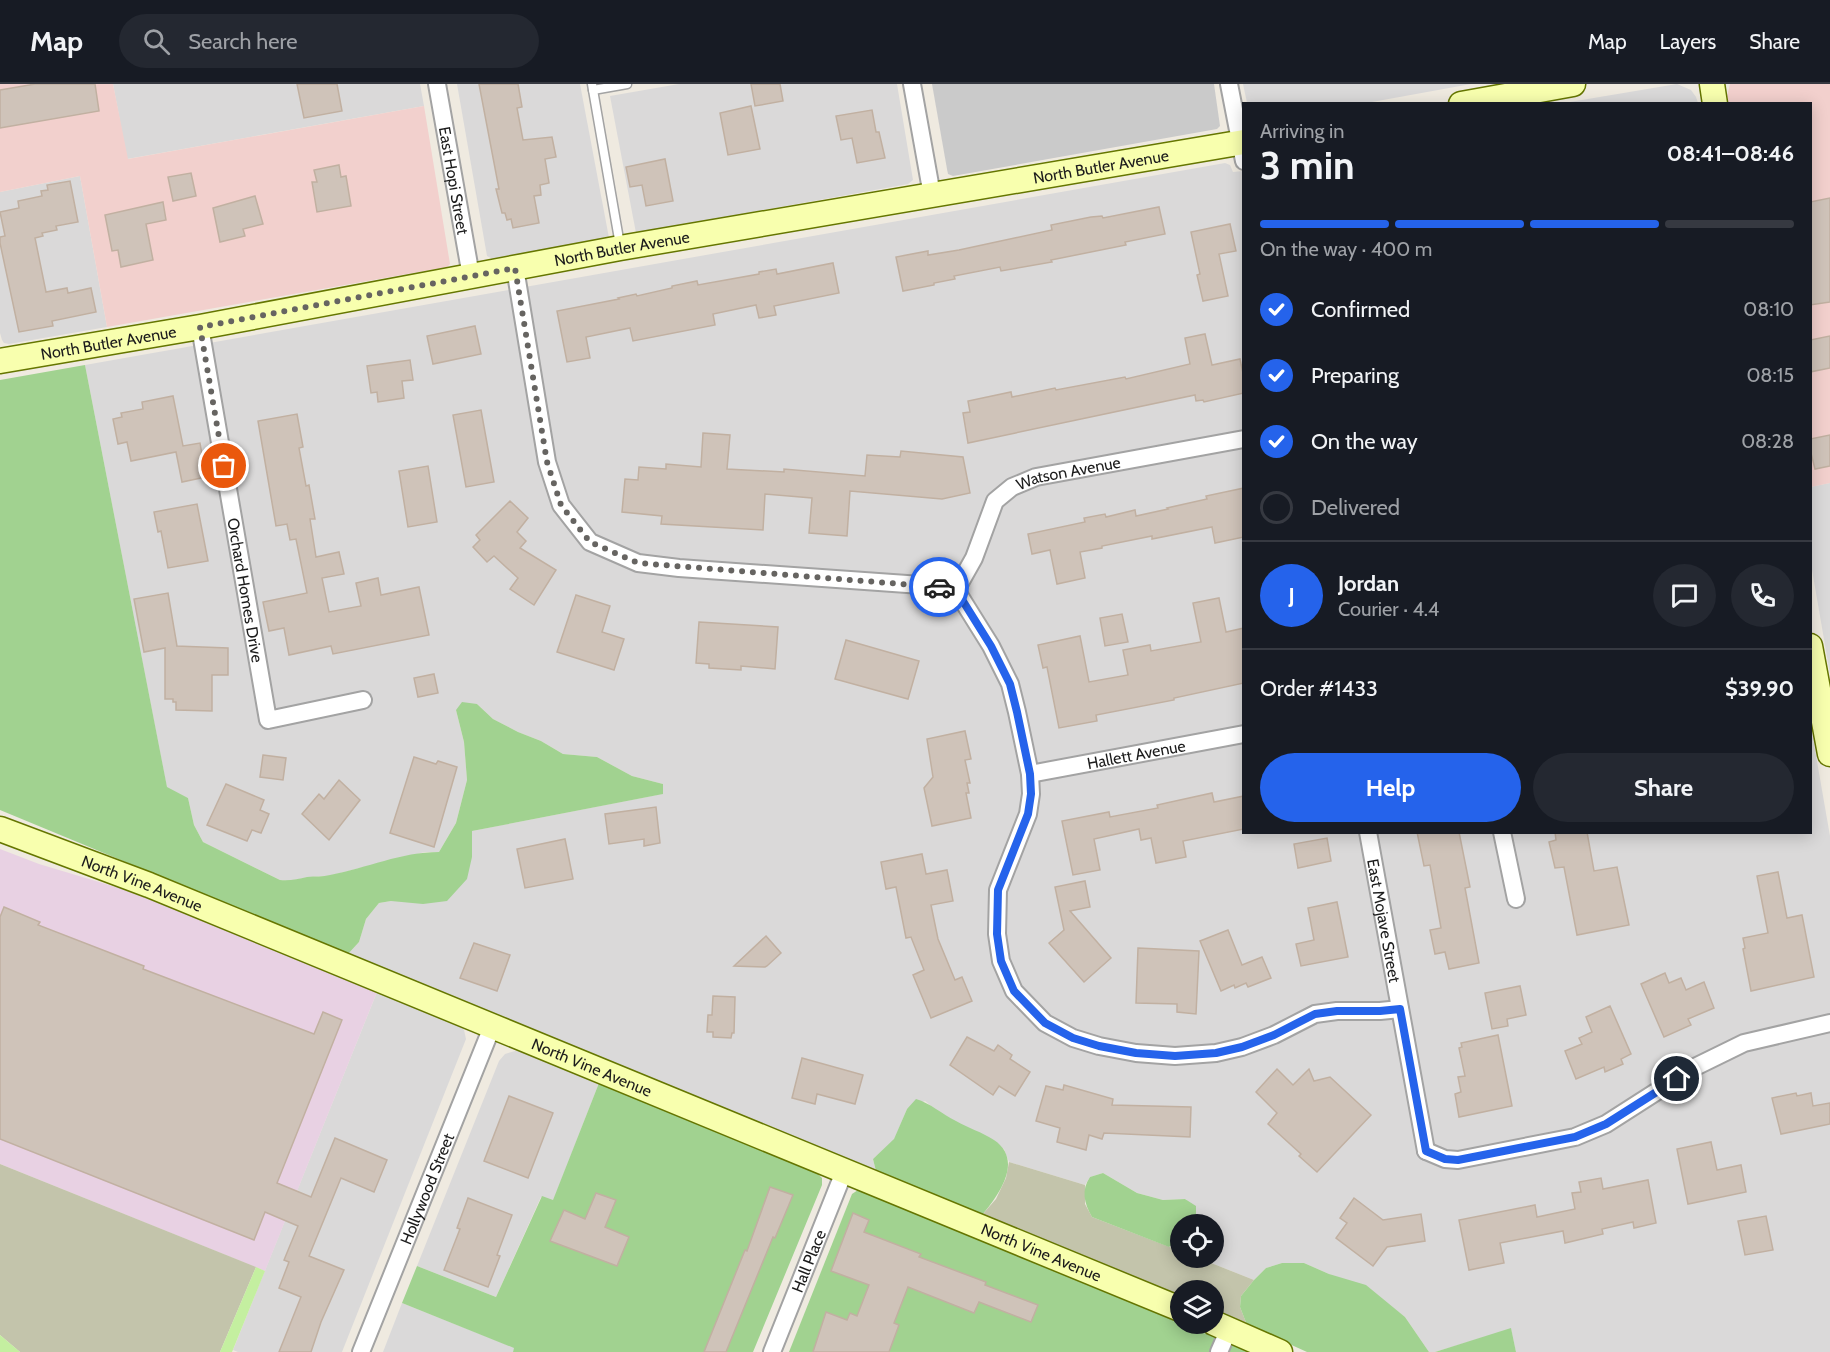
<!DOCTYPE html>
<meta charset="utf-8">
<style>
:root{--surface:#171b24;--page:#242831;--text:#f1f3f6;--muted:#9ea1a6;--line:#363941;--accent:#2563eb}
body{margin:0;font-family:Cabin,sans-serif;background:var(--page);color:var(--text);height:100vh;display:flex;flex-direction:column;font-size:22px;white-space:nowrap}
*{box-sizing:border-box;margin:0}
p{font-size:20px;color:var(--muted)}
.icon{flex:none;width:33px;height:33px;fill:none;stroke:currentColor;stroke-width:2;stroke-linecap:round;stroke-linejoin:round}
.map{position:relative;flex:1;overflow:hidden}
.sheet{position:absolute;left:1242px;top:18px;width:570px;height:732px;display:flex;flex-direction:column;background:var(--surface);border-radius:0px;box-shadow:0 3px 15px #0003}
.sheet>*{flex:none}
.buttons{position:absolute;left:1170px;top:1130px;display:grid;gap:12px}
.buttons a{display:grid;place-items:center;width:54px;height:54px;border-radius:50%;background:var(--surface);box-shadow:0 3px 15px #0003;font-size:30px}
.pin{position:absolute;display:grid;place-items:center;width:51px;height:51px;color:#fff;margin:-26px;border:3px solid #fff;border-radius:50%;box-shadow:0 2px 6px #0007}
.courier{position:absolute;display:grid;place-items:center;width:60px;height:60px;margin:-30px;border:4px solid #2563eb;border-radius:50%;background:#fff;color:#222;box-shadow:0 2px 8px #0007}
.head em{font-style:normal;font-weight:700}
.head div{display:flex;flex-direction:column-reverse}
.head{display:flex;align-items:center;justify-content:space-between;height:102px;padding:0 18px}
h1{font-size:39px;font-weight:700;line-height:45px}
.bar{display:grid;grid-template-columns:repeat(4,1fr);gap:9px 6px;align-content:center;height:72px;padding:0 18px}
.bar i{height:8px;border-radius:4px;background:var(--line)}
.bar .selected{background:var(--accent)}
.bar p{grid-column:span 4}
.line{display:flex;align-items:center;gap:15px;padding:0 18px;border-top:2px solid var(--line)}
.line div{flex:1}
.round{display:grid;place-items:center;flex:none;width:63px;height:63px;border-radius:32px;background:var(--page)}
ol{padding:0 18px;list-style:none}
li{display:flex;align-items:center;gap:18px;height:66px}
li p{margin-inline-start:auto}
li .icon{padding:6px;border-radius:50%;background:var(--accent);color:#fff;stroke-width:4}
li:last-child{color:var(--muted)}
li i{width:33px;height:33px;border:3px solid var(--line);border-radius:50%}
.button{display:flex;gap:12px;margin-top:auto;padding:12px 18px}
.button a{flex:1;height:69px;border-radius:36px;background:var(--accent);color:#fff;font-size:24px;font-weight:700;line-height:69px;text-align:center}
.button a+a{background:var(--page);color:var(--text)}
header{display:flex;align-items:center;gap:36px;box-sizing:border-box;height:84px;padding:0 30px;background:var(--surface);border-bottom:2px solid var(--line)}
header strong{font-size:28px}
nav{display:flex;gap:33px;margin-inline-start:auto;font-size:21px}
.search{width:420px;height:54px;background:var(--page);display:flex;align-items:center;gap:15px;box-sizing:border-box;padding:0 21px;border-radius:33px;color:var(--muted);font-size:22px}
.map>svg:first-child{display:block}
</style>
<header>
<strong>Map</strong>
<div class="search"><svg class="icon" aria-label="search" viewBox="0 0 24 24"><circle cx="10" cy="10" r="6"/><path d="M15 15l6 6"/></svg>Search here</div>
<nav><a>Map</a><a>Layers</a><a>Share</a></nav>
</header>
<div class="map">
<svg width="1830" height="1268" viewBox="0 0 1830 1268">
<rect width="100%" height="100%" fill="#efeae0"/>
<g fill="#dad9d9">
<polygon points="113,0 420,0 424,22 127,75"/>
<polygon points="457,0 580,0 609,154 493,175 487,172"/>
<polygon points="679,0 897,0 913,96 908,100 636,149 610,12"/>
<polygon points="1243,0 1471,0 1361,20 1247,19"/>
<polygon points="1677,0 1691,6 1696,13 1698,19 1564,19"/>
<polygon points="1225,79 1230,81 1233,88 1243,87 1244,748 1810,748 1811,643 1830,752 1830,1268 1516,1268 1511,1245 1435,1268 1429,1268 1405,1233 1389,1221 1329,1190 1304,1179 1282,1179 1266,1184 1254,1196 1196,1173 1214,1173 1214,1140 1193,1140 1196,1137 1186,1115 1163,1116 1137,1109 1103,1089 1090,1093 1085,1101 1009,1078 1004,1065 940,1029 925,1017 907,1025 894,1056 873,1075 876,1087 348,870 359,858 366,835 379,819 391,817 472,773 472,747 662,710 663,700 632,692 597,673 563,670 541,657 518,648 493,635 477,620 456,626 464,658 467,696 456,739 439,768 425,768 328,792 309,793 289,797 280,796 203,758 194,741 188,714 167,704 85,281"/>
<polygon points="80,92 107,243 9,260 4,259 2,256 0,249 0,108"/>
<polygon points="1830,399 1830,590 1811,480 1810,403"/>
<polygon points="377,908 462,943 464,946 466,955 342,1268 238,1268 233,1266"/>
<polygon points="515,967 526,968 599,999 553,1117 541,1113 496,1213 417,1182 499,977 505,970"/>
<polygon points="402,1219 515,1264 513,1268 383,1268"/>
</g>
<g fill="#f2d0cd">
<polygon points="0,0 113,0 128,75 424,22 450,180 447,183 107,243 80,92 0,108"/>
<polygon points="1730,0 1830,0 1830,399 1811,403 1810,20 1728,19 1727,12"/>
</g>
<polygon fill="#e8d1e3" points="0,765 39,780 119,804 167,822 377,908 265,1187 0,1080"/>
<polygon fill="#cacaca" points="932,0 1214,0 1220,42 1217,45 953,92 948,90 947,85"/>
<g fill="#c3c4ab">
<polygon points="1009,1078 1085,1101 1085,1120 1092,1133 1180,1167 1180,1173 1196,1173 1254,1196 1241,1212 1240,1223 1247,1241 1214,1227 1214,1206 1180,1206 1180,1212 982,1131 996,1115 1006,1094"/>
<polygon points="0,1080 256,1183 220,1268 20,1268 0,1251"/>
</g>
<g fill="#c4efa0">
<polygon points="256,1183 265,1187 232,1268 220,1268"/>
<polygon points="0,1251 20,1268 0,1268"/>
</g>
<g fill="#a1d290">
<path d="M85,281L167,703L188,714L194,741L203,758L280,796C290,797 298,795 307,793C315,792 323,793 330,791C367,784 401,768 439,768L456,739L467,696L464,658L456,626L462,618L477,620L493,635L518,648L541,657L563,670L597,673L632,692L663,700V710L472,747V773L467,795L447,817L423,820L391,817L379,819L366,835L359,858L348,870L0,726V296Z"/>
<polygon points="599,999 817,1089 822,1094 822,1101 753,1268 513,1268 514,1264 402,1219 417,1182 496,1213 542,1112 553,1116"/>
<path d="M916,1015C930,1019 942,1030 956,1037C968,1044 982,1048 994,1056C1024,1076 999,1111 982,1131L876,1087L873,1075L894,1055L907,1025Z"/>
<path d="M1103,1089L1137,1109L1163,1116L1185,1115L1196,1122V1137L1193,1140H1180V1154L1169,1163L1092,1133C1084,1119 1081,1106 1090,1093Z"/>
<polygon points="858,1106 1250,1268 789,1268 852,1110"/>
<polygon points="1282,1179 1304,1179 1329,1190 1366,1201 1405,1233 1429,1268 1307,1268 1247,1241 1240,1223 1241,1212 1254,1196 1266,1184"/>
<polygon points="1511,1244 1516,1268 1435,1268"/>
</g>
<g fill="#cfc3b9" stroke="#c1b0a1" stroke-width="1.5">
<polygon points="35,0 95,0 99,27 0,44 0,6"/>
<polygon points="297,0 337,0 342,27 304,34"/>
<polygon points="479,0 518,0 522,23 517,24 523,56 552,53 556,73 545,75 549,99 540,101 541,111 534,112 539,139 513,144 511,135 507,136 505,129 502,129 496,105 499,105"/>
<polygon points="751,0 780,0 783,17 755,22"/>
<polygon points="751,22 760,65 728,71 720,29"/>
<polygon points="872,26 876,48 879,48 885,74 857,79 852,54 841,56 836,32"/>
<polygon points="665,75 673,117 646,122 642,101 630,103 626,83"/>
<polygon points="339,81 341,93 346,92 351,122 317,128 312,98 317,98 314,86"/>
<polygon points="191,89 196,112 173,117 168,93"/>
<polygon points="70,97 78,138 56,142 57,146 42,149 43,152 35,154 46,208 67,204 68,209 91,204 96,228 52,237 53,242 19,248 0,159 0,153 5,152 0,128 19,124 18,117 42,112 41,107 48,106 47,101"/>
<polygon points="255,112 263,140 243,145 245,152 220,158 213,124"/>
<polygon points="1830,114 1830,218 1810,221 1810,118"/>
<polygon points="163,118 166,136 146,140 153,176 121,183 118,166 112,167 105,131"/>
<polygon points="1159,123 1165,150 1125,158 1126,161 1051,176 1052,178 1001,187 1000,183 954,192 955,195 934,199 934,201 903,207 896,173 928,167 928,171 959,166 1052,146 1051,141 1091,133 1102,132 1103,134"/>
<polygon points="1230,140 1236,167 1219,170 1228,212 1203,217 1197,191 1200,190 1191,148"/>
<polygon points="833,179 839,209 774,222 776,231 759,234 756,221 713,230 715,241 633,257 630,244 586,253 590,274 567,278 557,227 619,215 618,214 636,210 637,212 672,204 672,202 697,197 698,201 759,190 759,188 776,185 777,190"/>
<polygon points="475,242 481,270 433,280 427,252"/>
<polygon points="1205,250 1212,281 1240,275 1244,294 1244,309 1204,318 1203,316 1196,317 1195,311 968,359 963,329 970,328 968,317 1011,308 1012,313 1055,304 1056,306 1125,293 1126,295 1190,280 1185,254"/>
<polygon points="1830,252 1830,284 1810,288 1810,256"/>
<polygon points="410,276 413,296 402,297 404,314 378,318 377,308 371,309 367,282"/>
<polygon points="173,312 183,362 200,359 206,393 182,398 176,368 131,377 127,358 118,360 113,335 122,333 121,329 143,325 142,318"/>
<polygon points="481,326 494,398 466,403 453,331"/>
<polygon points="297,330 303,363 299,364 306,402 309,401 315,435 310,435 316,473 339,468 344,490 322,494 329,528 361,522 356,499 378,494 381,511 419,503 429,551 333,570 331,562 289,571 284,544 269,547 263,518 307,509 296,455 290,456 287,440 276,442 258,337"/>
<polygon points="703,349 730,351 727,385 784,388 784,385 865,392 867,371 900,373 901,367 963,373 970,409 942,415 850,407 847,452 809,449 812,414 765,410 763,446 661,440 662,432 622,428 625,395 638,396 639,383 666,385 666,380 701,383"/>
<polygon points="1830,351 1830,382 1815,385 1810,365 1810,355"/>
<polygon points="428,382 437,438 408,443 399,387"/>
<polygon points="1244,404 1244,453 1215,459 1212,443 1152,455 1152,452 1102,462 1102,464 1080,468 1085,494 1057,500 1050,466 1032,470 1028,450 1085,438 1084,434 1105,430 1106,433 1135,426 1136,432 1168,425 1167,424 1207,415 1206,412"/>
<polygon points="510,417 528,434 517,448 526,457 520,464 556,486 534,521 510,505 518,494 494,472 487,478 473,463 480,456 476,451"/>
<polygon points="197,420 208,477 168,484 161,447 158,448 154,428"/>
<polygon points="168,509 177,562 176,562 228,564 228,591 212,591 212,627 176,626 176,618 173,618 173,615 165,615 165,564 144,568 134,515"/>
<polygon points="576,511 610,522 602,548 624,555 614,586 557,568"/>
<polygon points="1219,514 1226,548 1244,544 1244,599 1174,614 1174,616 1096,631 1097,637 1059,644 1047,583 1043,584 1038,561 1080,552 1089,598 1128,591 1123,566 1150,561 1151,567 1201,558 1193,519"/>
<polygon points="1122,530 1128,558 1105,562 1100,534"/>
<polygon points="699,538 778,543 775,585 741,582 741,586 709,584 709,580 696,579"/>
<polygon points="846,556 919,577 908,615 835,595"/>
<polygon points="434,590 438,609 418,613 414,594"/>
<polygon points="965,647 971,675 965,676 970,699 967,699 969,709 966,709 971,734 932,742 924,704 933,693 927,655"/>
<polygon points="263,671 286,674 283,696 260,693"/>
<polygon points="414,673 436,680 438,677 457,683 434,763 390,749"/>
<polygon points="339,696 360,716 329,756 302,730 319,710 324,715"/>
<polygon points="226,700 264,716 260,726 269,730 261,749 252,746 247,757 207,741"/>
<polygon points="1212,709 1214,718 1244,712 1244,745 1183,757 1186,773 1156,779 1151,754 1141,756 1139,745 1094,755 1100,786 1073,791 1062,737 1109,728 1110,733 1158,724 1157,721"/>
<polygon points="656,723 660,759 644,762 644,755 609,760 605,730"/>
<polygon points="1417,748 1459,748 1470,803 1465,804 1479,879 1449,885 1445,868 1435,870 1430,846 1441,844 1430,781 1424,782"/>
<polygon points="1555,748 1587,748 1594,787 1617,783 1629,841 1577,851 1564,783 1555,784 1549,758 1556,756"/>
<polygon points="1327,754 1331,777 1298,784 1294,760"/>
<polygon points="565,755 573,795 525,804 517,765"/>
<polygon points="922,770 926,790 947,786 953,817 931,821 938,855 955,896 962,893 972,917 931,934 913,891 924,886 911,853 906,854 896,803 886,805 881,778"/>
<polygon points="1778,788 1787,834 1802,831 1814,893 1751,907 1743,865 1745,864 1743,854 1768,849 1757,792"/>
<polygon points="1085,797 1090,823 1070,827 1111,874 1084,898 1049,859 1064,846 1055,803"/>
<polygon points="1337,818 1348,873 1301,882 1296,860 1314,856 1308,824"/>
<polygon points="4,823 40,838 38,841 144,882 143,885 314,950 323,928 342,936 277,1099 311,1113 335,1054 387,1076 374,1108 341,1094 309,1172 344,1186 321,1238 311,1268 279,1268 301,1213 279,1204 289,1178 284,1176 298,1142 265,1128 254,1156 0,1055 0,833"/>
<polygon points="1228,846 1242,881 1262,873 1271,894 1248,903 1246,899 1235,904 1234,901 1221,907 1200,857"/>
<polygon points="766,852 781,869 767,882 765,883 734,882"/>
<polygon points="474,859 510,871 497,907 460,894"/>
<polygon points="1138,864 1199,867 1196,930 1177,928 1177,920 1136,919"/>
<polygon points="1665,889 1669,899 1681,894 1686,906 1704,898 1714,924 1688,935 1691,941 1664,953 1641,900"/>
<polygon points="1520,902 1526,931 1507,935 1508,942 1492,945 1485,909"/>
<polygon points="713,912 735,913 734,949 732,949 731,954 713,953 713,948 707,948 708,931 712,931"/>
<polygon points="1610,922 1631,970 1621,975 1623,980 1605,988 1604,983 1576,995 1565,967 1582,960 1579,954 1592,948 1586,933"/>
<polygon points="1498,951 1512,1022 1459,1033 1455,1010 1461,1008 1458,993 1465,992 1459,964 1462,963 1461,959"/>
<polygon points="967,953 994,967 998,961 1012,971 1010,975 1030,988 1015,1012 999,1002 993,1011 950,981"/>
<polygon points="802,974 863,991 855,1020 817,1010 815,1020 792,1014"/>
<polygon points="1277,985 1293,1001 1309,985 1314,997 1330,993 1371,1031 1317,1088 1299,1072 1301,1070 1268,1040 1277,1029 1256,1008"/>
<polygon points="1064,1001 1113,1015 1112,1021 1191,1023 1190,1053 1104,1049 1102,1055 1089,1051 1086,1066 1057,1058 1060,1044 1036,1037 1046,1002 1063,1006"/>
<polygon points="1796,1009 1797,1012 1811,1009 1813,1022 1830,1019 1830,1040 1781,1050 1772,1014"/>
<polygon points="509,1012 553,1029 528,1094 484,1077"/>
<polygon points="1711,1058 1717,1086 1741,1081 1746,1108 1688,1120 1677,1065"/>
<polygon points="1601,1094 1603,1105 1648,1096 1656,1139 1634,1144 1633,1138 1602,1145 1603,1150 1565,1159 1563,1147 1500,1159 1504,1179 1469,1186 1459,1136 1535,1121 1537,1133 1575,1125 1572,1109 1581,1108 1579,1098"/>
<polygon points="770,1103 793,1111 775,1154 773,1153 726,1268 704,1268 745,1166 747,1167"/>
<polygon points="596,1109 616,1116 605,1143 629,1153 617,1182 550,1157 564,1126 585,1135"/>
<polygon points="468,1114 512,1131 497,1171 500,1172 488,1203 444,1186 460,1145 457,1144"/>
<polygon points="1354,1114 1383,1136 1421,1130 1425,1157 1387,1163 1373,1182 1336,1154 1347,1139 1340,1134"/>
<polygon points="853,1129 869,1136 864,1148 921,1170 919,1173 986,1198 985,1201 1038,1221 1031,1238 979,1218 974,1229 908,1203 894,1239 899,1241 889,1268 813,1268 826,1228 847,1236 850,1229 857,1232 869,1201 831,1187"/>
<polygon points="1766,1132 1773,1166 1745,1171 1738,1137"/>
</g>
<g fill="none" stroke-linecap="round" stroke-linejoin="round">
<defs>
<g id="lane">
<polyline points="592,0 620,161"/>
<polyline points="593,6 627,0"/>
</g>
<g id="street">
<path id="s1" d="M437,0L471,192"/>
<polyline points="912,0 932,111"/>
<polyline points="1229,0 1244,77"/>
<polyline points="515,184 547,378 561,421 590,458 638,479 679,484 921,501 956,506"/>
<path id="s2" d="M200,243L268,636L363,616"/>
<polyline points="956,506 991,562 1010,600 1017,628 1030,690 1031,710 1028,730 998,806 997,850 1001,877 1014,907 1045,939 1073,954 1099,962 1136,969 1175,972 1216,969 1242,963 1274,951 1315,930 1337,927 1380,927 1400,925"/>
<path id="s3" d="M956,506L974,474L995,417L1012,403L1036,393L1244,355"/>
<path id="s4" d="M1030,690L1244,650"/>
<path id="s5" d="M1368,748L1426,1067"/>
<polyline points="1502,748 1516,815"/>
<polyline points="1426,1067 1445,1075 1458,1076 1575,1053 1606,1040 1695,983 1744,959 1830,939"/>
<path id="s6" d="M361,1268L492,943"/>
<path id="s7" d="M772,1268L844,1088"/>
<polyline points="1219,1268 1229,1245"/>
</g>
<g id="secondary">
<polyline points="1712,0 1715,20"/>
<polyline points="1461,20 1573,0"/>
<path id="s8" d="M0,277L200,243L620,164L1244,58"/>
<polyline points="1810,562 1830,670"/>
<path id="s9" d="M0,745L149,801L1180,1225"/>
<polyline points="1214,1239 1280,1268"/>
</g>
</defs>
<use href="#lane" stroke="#a3a3a3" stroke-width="11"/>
<use href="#street" stroke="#a3a3a3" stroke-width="20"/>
<use href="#secondary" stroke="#657600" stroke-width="27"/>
<use href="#lane" stroke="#fff" stroke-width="8"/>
<use href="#street" stroke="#fff" stroke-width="16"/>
<use href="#secondary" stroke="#f8ffae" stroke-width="24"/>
</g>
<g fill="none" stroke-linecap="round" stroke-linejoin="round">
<polyline stroke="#666461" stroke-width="6" stroke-dasharray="0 10.8" points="224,382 200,243 515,184 547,378 561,421 590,458 638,479 939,503"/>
<polyline stroke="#2563eb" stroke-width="8" points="939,503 956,506 991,562 1010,600 1017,628 1030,690 1031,710 1028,730 998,806 997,850 1001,877 1014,907 1045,939 1073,954 1099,962 1136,969 1175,972 1216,969 1242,963 1274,951 1315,930 1337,927 1380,927 1400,925 1426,1067 1445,1075 1458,1076 1575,1053 1606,1040 1677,995"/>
</g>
<g text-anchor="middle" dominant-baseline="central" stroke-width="6" stroke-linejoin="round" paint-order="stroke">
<g font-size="16" fill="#1c1c1c" stroke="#fff">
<text stroke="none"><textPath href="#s8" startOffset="1118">North Butler Avenue</textPath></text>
<text stroke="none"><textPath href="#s1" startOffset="98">East Hopi Street</textPath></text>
<text stroke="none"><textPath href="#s8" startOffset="632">North Butler Avenue</textPath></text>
<text stroke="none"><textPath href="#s8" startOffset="110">North Butler Avenue</textPath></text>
<text stroke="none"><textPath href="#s3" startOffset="178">Watson Avenue</textPath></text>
<text stroke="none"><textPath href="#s2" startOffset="267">Orchard Homes Drive</textPath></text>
<text stroke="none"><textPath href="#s4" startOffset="108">Hallett Avenue</textPath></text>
<text stroke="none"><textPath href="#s9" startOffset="152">North Vine Avenue</textPath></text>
<text stroke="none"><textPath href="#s5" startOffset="90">East Mojave Street</textPath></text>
<text stroke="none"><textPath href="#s9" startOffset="638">North Vine Avenue</textPath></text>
<text stroke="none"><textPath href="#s6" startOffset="176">Hollywood Street</textPath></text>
<text stroke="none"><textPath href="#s9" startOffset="1124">North Vine Avenue</textPath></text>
<text stroke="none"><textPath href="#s7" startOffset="98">Hall Place</textPath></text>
</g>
</g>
</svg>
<div class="buttons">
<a><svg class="icon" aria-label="locate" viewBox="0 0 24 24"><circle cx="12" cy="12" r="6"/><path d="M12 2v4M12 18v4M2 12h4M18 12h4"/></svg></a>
<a><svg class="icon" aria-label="layers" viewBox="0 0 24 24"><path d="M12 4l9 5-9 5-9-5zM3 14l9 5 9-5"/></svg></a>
</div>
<div class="pin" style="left:224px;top:382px;background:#ea580c"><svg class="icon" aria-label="bag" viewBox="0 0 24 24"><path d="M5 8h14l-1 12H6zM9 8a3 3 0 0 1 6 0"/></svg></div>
<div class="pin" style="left:1677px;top:995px;background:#1f2937"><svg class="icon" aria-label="home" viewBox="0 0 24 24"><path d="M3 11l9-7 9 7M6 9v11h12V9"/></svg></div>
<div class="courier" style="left:939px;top:503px"><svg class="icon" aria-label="car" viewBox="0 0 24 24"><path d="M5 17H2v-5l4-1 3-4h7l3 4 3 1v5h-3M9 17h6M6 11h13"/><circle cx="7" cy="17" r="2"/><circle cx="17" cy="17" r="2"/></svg></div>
<section class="sheet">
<div class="head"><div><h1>3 min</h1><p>Arriving in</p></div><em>08:41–08:46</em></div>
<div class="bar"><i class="selected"></i><i class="selected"></i><i class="selected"></i><i></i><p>On the way · 400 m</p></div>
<ol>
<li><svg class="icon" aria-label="check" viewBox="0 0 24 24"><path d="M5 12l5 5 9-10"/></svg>Confirmed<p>08:10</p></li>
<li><svg class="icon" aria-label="check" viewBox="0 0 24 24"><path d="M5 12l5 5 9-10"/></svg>Preparing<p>08:15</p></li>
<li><svg class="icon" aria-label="check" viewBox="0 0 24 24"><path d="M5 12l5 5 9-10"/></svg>On the way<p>08:28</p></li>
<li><i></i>Delivered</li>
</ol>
<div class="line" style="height:108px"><b class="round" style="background:var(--accent);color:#fff">J</b><div><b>Jordan</b><p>Courier · 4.4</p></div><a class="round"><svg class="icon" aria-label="chat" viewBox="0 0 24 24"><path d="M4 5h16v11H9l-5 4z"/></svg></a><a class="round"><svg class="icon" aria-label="phone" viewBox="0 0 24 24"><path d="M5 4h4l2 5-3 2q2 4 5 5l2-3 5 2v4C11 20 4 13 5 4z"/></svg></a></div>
<div class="line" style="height:78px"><div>Order #1433</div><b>$39.90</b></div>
<div class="button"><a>Help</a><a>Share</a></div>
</section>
</div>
